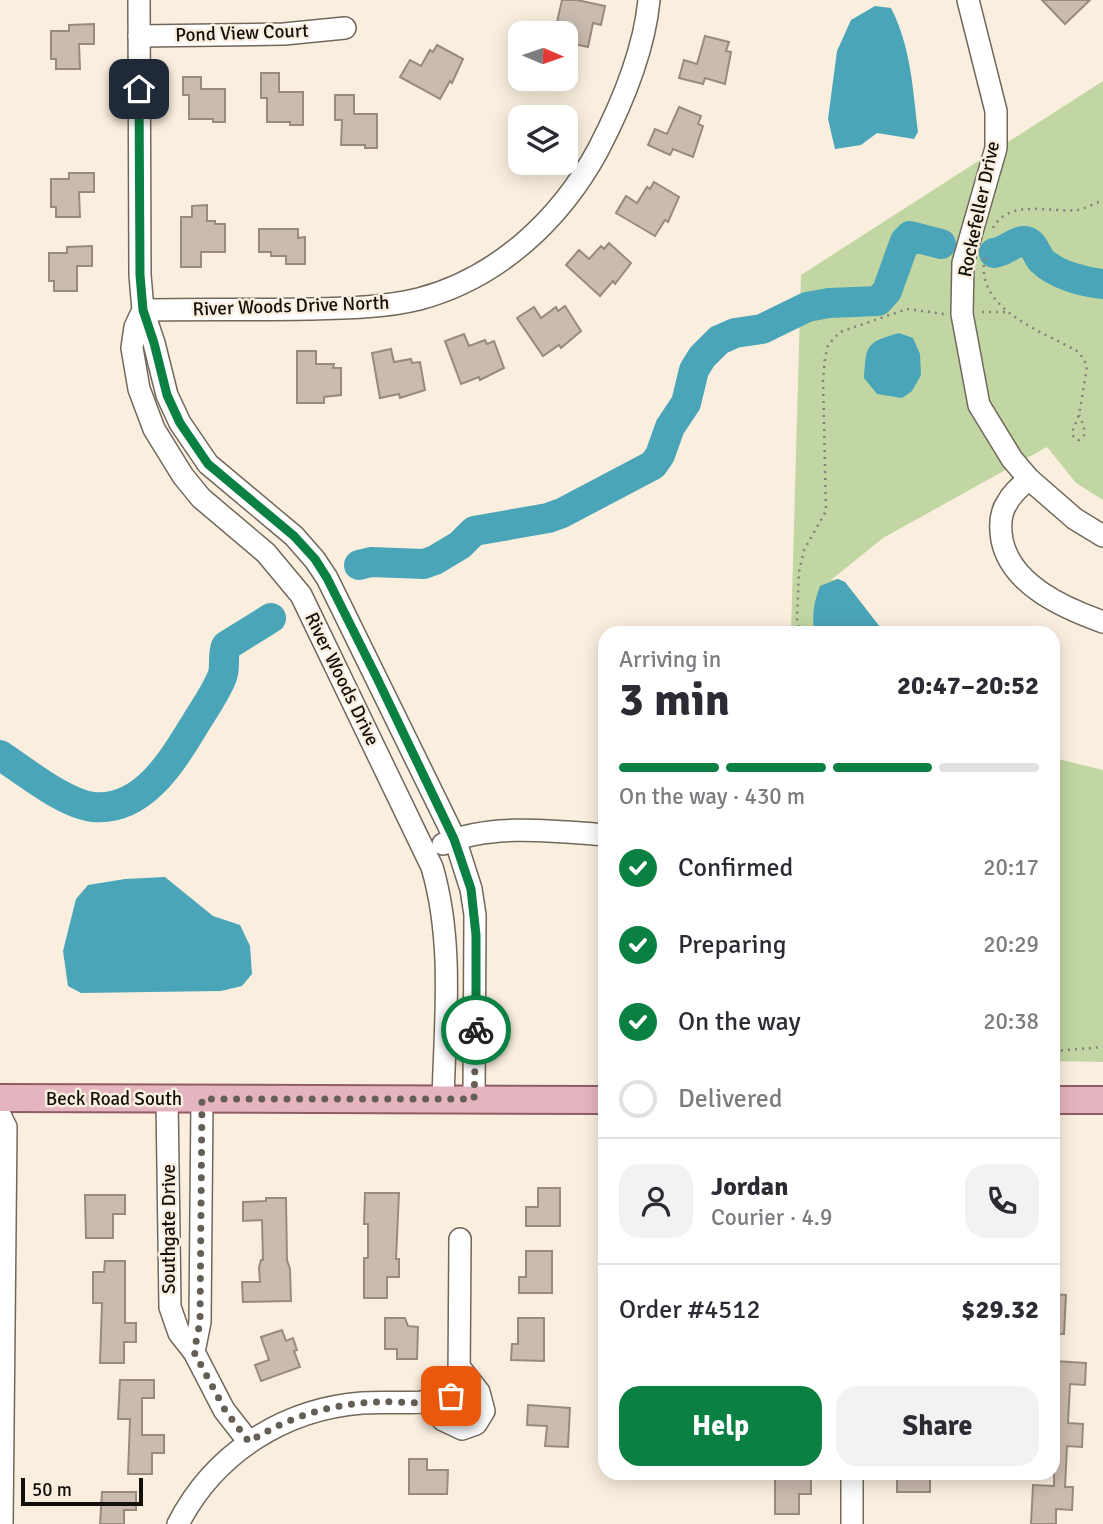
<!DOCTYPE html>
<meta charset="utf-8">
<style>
:root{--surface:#fff;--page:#f2f2f3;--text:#2b2b33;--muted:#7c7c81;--line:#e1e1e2;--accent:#0b8043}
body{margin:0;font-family:Signika,sans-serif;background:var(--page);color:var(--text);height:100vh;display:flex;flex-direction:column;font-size:26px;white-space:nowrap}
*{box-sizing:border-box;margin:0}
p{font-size:23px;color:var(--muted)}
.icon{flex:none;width:38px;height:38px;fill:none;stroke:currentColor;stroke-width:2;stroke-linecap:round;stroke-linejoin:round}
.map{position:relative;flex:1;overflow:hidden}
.panel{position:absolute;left:598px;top:626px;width:462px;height:854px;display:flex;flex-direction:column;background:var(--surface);border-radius:21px;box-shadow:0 4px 18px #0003}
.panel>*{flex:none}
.needle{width:46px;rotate:92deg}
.fabs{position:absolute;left:508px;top:21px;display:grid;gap:14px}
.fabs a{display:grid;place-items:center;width:70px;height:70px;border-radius:14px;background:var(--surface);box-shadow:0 4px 18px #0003;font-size:35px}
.scale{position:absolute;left:21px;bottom:18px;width:122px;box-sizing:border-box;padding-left:7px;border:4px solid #13100b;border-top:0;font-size:19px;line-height:24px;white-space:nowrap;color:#13100b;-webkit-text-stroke:5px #faefdf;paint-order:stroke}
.pin{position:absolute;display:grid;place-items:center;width:60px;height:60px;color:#fff;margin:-30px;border-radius:14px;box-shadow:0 4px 10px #0006}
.courier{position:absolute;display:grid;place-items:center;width:70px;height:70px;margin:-35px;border:5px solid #0b8043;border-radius:50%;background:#fff;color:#222;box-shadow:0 2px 9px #0007}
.summary em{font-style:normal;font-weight:700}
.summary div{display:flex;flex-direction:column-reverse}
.summary{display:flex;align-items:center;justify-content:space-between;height:119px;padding:0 21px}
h1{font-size:46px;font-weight:700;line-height:52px}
.bar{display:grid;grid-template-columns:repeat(4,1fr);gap:10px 7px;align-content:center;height:84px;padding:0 21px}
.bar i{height:9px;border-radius:5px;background:var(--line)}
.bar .active{background:var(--accent)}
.bar p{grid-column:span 4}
.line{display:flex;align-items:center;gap:18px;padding:0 21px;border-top:2px solid var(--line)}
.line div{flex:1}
.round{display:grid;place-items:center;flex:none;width:74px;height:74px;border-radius:21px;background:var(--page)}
ol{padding:0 21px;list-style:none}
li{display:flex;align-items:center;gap:21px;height:77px}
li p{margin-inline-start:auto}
li .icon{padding:7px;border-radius:50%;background:var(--accent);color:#fff;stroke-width:4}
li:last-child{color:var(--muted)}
li i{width:38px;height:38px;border:4px solid var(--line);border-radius:50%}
.primary-button{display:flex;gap:14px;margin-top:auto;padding:14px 21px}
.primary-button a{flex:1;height:80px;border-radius:21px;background:var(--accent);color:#fff;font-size:28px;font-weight:700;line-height:80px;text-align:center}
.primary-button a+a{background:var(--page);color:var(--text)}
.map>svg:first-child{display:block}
</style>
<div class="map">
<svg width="1103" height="1524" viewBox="0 0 1103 1524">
<rect width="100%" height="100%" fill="#faefdf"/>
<g fill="#c2d6a3">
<polygon points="1103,81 1103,500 1076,483 1047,447 883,538 831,580 838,579 845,582 880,627 887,633 791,634 801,275"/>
<polygon points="1054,758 1103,770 1103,1062 1054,1061"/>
</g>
<g fill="#4aa5b8">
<path d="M875,6L891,8C911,47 913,90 918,132L914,139L877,133L861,145L835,149L828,119L837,51L851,20Z"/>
<path d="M899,333L913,338L920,354L921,375L912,391L902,398L877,394L864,378C866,345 866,342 899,333Z"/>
<path d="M838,579L845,582L880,627L879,633H815C811,617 814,602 820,586Z"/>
<polygon points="165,877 213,916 240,925 250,946 252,974 242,986 221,991 81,993 68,986 63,951 76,899 88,885 125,879"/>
</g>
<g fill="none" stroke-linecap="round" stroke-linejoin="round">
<g stroke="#4aa5b8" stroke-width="30">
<path d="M994,253C1005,252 1015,241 1024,241C1034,241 1036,255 1042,261C1056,275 1084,282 1103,284"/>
<polyline points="359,565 371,562 424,564 435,560 460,545 474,531 548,518 562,513 653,465 660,455 670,427 686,403 694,370 702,357 719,340 735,333 762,329 807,307 829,303 878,301 887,291 905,241 910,236 941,244"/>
<path d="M0,755C24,771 65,804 93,807C143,812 173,760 195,724C204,709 215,694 222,677C226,667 222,656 226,646L271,618"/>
</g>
</g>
<g fill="#cabaaf" stroke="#998a7f" stroke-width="2">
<polygon points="562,0 577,0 605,6 601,25 593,23 588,47 565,42 565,33 559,30 561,23 557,22"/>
<polygon points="1042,0 1090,0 1065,24"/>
<polygon points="94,24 94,44 79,44 80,69 56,69 56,59 51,59 51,31 69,31 69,25"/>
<polygon points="705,36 729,42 726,51 731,52 725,84 705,78 703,84 679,78 684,60 697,64"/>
<polygon points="437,45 463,59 452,83 450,81 440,99 400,77 410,60 421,66 430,50 433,52"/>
<polygon points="261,73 279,73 279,92 303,92 303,125 290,125 290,122 267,122 267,98 261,98"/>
<polygon points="183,77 201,77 201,89 225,89 225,122 213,122 213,119 189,119 189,95 183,95"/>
<polygon points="335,95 354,95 354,114 377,114 377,148 365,148 365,145 341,145 342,120 335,120"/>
<polygon points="679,107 701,116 698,124 703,126 693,157 673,149 670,155 648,145 655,129 667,134"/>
<polygon points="69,173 94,173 94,192 79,192 80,217 56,217 56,207 51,207 51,179 69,179"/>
<polygon points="654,182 679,197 668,222 665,220 655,236 616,213 626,196 637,203 647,187 650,189"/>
<polygon points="207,205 207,221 215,221 215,224 225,224 225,252 201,252 201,267 181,267 181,217 192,217 192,206"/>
<polygon points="259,229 298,229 298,238 305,237 305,264 286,264 286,256 271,256 271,252 259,252"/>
<polygon points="609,243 631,263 615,284 613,281 600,296 566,265 579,250 589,259 601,246 604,249"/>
<polygon points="92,246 92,266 77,266 77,291 54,291 54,281 49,281 49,253 67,253 67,247"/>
<polygon points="565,306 581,331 561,348 559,345 543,356 517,318 534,307 541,318 556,307 558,311"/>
<polygon points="464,334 469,346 485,340 487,344 494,341 504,368 480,380 479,377 461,384 445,341"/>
<polygon points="391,349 394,362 411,359 412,363 420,362 425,390 400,398 399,394 380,398 372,353"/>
<polygon points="297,351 316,351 316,364 334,364 333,368 341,368 341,395 324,397 324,403 297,403"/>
<polygon points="538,1188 560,1188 560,1226 526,1226 526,1207 538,1207"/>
<polygon points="365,1193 399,1193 396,1259 399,1259 399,1277 387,1277 387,1298 364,1298 364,1258 368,1258 368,1224 364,1224"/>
<polygon points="85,1195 125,1195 125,1214 113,1214 113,1238 86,1238"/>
<polygon points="266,1198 286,1198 287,1260 290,1269 291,1301 243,1302 242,1282 260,1282 259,1268 261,1260 263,1260 262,1220 243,1221 243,1202 266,1201"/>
<polygon points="526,1251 552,1251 552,1293 519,1293 519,1277 526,1277"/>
<polygon points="105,1261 125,1261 125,1323 136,1323 136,1342 124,1342 124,1363 100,1363 102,1303 93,1303 93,1272 104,1272"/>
<polygon points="1054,1294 1066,1295 1064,1334 1054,1334"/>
<polygon points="385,1318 405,1318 408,1326 418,1327 417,1359 397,1359 397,1349 385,1349"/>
<polygon points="518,1318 544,1318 544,1361 511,1360 512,1344 518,1344"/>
<polygon points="282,1330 286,1341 293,1338 297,1350 294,1351 300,1367 261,1381 255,1365 269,1360 261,1337"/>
<polygon points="1054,1361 1086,1363 1085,1385 1070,1384 1068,1423 1083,1424 1082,1447 1067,1446 1065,1487 1073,1487 1072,1510 1056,1509 1056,1524 1031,1524 1033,1485 1054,1486"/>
<polygon points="120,1380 154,1380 154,1398 142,1398 142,1435 164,1435 164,1453 152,1453 152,1474 128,1474 130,1419 118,1419"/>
<polygon points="528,1405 570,1408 568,1447 545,1446 547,1426 527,1425"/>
<polygon points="409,1459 427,1459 427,1470 448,1470 447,1494 409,1494"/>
<polygon points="775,1474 811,1475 811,1494 799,1494 799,1514 775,1514"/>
<polygon points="905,1474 930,1474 930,1492 897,1492 897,1475 905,1475"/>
<polygon points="102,1492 136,1492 136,1510 124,1510 124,1524 100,1524"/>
</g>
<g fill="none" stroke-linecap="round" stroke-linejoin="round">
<defs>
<g id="minor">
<polyline points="139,0 140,275 143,310 154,343 167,395 180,423 208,464 294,536 315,560 327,578 455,839 471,889 475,915 474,1099"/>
<polyline points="968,0 996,111 996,148 963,263 962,314 979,405 1012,459 1029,479 1075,519 1103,536"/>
<polyline points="139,36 284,34 345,28"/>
<path d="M143,310L135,327L132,348L139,389L154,429L183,476L201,498L266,553L301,595L432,867C454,942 445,1022 443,1099"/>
<path d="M143,310C198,309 253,310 308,309C345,308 382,308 419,299C498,278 560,220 598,150C622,104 644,52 649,0"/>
<path d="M1029,479C1021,486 1012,493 1007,503C1000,513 1000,528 1002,540C1011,585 1064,608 1103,622"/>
<path d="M443,844C490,823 555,831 606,835"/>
<polyline points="167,1099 170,1307 179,1333 194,1352 224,1410 249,1442"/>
<polyline points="0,1115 6,1127 2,1524"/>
<polyline points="194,1352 200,1322 202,1099"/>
<polyline points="425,1401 443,1420 462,1429 476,1424 484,1411 479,1392 460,1368"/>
<path d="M178,1524C214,1454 283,1409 362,1403C384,1401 423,1405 442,1400C451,1398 456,1391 459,1382L460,1239"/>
<polyline points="852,1524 852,1474"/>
</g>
<g id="major">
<polyline points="0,1098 606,1100"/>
<polyline points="1054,1100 1103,1100"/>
</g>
</defs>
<use href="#minor" stroke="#71685b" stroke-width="24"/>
<use href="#major" stroke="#905b65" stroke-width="30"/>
<g stroke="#878076" stroke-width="2.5" stroke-dasharray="2 5" stroke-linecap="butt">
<path d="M993,228C1009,198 1050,213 1077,210C1085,209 1095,203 1103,200"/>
<path d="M985,258C974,309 1042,331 1077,351L1084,359L1087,367L1079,415L1072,432L1074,438L1079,440L1084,435V426L1079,415"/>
<polyline points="982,312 1007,312"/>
<polyline points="801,634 797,619 799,572 804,550 826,511 823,380 825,358 828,345 840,332 907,309 944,314"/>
<polyline points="1054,1051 1103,1047"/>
</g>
<use href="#minor" stroke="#fff" stroke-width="21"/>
<use href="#major" stroke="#e5b5bf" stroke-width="26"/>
</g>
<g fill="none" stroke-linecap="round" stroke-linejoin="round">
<path stroke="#645e55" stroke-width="7" stroke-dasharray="0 12.6" d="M451,1396C432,1408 399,1400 376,1402C330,1404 288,1417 249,1442L225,1410L194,1352L200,1322L202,1099H474L476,1030"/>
<polyline stroke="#0b8043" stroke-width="9" points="139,89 140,275 143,310 154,343 167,395 180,423 208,464 294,536 315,559 327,578 376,676 454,839 471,889 476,935 476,1030"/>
</g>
<g text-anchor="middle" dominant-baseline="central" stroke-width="5" stroke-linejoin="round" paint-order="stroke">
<g font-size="19" fill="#13100b" stroke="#faefdf">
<text transform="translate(242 33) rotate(-2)">Pond View Court</text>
<text transform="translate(979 209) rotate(-78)">Rockefeller Drive</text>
<text transform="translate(291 306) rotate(-2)">River Woods Drive North</text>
<text transform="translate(342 679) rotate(64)">River Woods Drive</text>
<text x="114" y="1099">Beck Road South</text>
<text transform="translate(169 1229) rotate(-90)">Southgate Drive</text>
</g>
</g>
</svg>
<div class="fabs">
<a><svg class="needle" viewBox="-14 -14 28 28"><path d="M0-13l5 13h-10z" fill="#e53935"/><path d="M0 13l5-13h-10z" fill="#7c7c81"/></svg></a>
<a><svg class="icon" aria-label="layers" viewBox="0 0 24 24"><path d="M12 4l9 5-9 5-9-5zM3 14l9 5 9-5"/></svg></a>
</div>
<div class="scale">50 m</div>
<div class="pin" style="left:451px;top:1396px;background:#ea580c"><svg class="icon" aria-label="bag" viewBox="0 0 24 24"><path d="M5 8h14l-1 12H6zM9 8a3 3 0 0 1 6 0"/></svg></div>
<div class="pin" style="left:139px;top:89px;background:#1f2937"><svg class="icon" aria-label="home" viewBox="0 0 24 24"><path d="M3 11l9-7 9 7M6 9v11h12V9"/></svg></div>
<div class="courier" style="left:476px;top:1030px"><svg class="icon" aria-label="bike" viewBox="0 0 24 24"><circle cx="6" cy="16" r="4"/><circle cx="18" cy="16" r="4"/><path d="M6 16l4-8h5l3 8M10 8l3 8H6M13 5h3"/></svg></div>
<section class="panel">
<div class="summary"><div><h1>3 min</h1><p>Arriving in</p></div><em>20:47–20:52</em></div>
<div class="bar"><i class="active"></i><i class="active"></i><i class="active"></i><i></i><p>On the way · 430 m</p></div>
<ol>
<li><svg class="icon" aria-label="check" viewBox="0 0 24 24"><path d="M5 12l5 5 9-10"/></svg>Confirmed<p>20:17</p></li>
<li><svg class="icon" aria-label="check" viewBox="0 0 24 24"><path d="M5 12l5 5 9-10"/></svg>Preparing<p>20:29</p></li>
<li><svg class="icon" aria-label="check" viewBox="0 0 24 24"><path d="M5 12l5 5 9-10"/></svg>On the way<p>20:38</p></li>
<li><i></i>Delivered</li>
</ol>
<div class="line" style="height:126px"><a class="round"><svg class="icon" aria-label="person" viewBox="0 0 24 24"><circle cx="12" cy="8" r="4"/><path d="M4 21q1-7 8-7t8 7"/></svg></a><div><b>Jordan</b><p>Courier · 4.9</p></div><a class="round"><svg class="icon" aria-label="phone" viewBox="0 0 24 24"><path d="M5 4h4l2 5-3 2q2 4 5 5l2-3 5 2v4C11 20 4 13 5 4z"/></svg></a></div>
<div class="line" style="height:91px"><div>Order #4512</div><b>$29.32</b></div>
<div class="primary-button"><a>Help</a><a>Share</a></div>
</section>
</div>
